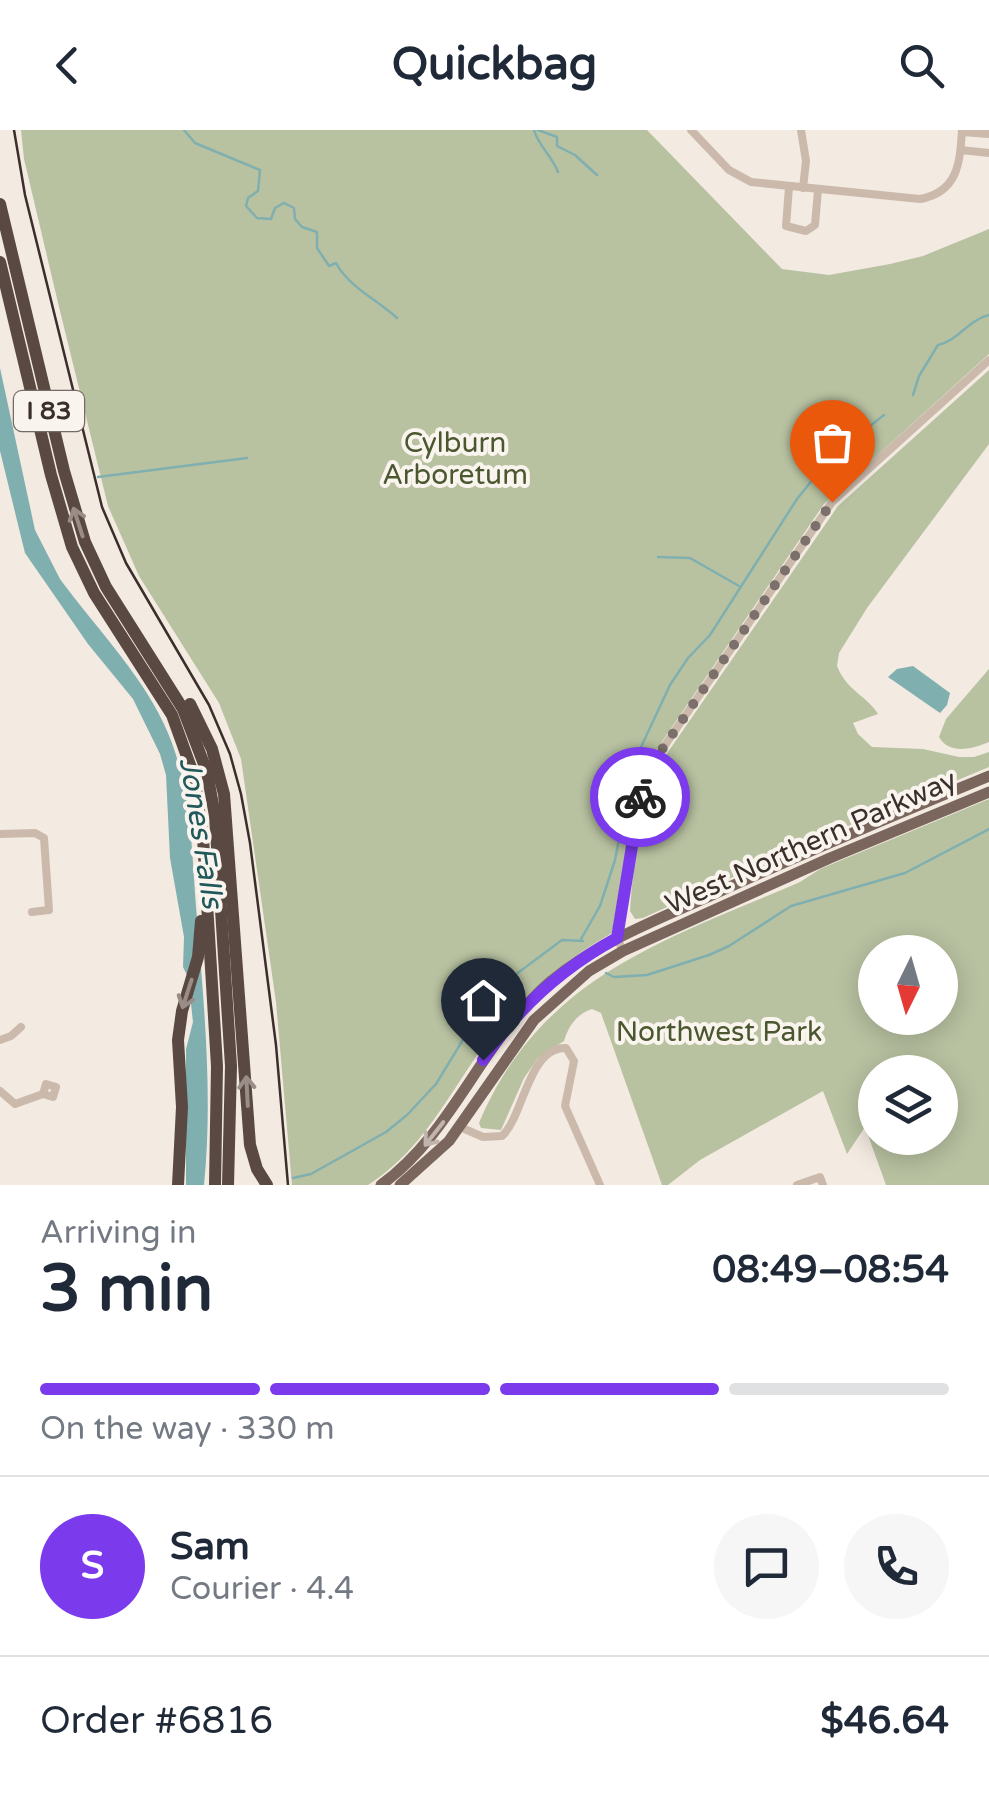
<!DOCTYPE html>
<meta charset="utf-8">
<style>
:root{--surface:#fff;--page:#f6f6f7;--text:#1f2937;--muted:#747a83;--line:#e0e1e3;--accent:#7c3aed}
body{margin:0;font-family:"Varela Round",sans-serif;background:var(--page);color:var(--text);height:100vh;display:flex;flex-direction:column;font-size:38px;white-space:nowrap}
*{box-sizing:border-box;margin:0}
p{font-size:32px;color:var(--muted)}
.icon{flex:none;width:55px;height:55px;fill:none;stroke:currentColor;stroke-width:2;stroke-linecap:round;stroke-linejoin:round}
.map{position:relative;height:1055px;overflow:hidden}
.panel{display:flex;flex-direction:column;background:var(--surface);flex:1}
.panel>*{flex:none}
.needle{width:65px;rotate:185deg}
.fabs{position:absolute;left:858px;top:805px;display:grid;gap:20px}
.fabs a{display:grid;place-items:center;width:100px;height:100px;border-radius:50%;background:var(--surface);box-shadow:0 5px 25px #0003;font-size:50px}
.pin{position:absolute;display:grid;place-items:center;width:85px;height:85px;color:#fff;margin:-102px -42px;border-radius:50% 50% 50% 0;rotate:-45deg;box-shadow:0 0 10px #0007}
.pin .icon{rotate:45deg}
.courier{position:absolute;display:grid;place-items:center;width:100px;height:100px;margin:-50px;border:8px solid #7c3aed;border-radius:50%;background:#fff;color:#222;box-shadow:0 2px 12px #0007}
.summary em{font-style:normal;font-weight:800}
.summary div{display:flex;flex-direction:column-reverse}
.summary{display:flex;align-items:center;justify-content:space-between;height:170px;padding:0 40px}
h1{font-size:65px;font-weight:800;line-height:75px}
.bar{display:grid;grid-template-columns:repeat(4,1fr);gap:15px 10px;align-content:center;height:120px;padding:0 40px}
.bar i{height:12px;border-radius:8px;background:var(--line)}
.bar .active{background:var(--accent)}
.bar p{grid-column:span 4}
.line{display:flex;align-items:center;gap:25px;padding:0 40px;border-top:2px solid var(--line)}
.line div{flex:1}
.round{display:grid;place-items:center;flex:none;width:105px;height:105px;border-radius:52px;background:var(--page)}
header{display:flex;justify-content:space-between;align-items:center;height:130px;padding:0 40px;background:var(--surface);font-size:45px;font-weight:800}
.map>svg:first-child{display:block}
</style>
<header><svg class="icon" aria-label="back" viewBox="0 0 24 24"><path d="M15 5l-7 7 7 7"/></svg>Quickbag<svg class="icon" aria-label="search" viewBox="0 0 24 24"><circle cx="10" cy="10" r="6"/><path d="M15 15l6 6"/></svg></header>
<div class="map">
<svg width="989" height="1055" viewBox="0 0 989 1055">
<rect width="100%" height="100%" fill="#f3eae1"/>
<g fill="#b8c2a1" fill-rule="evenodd">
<path d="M21,0H647L782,139L829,145L890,134L923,126L989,99V224L824,374L644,638L635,666L612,803C562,832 519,867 485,914C448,965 423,1020 368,1055H292L276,872L241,629L219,573L139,446L108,376L59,177L24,29Z"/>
<path d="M989,240V314L867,478L839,523L837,536C847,561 866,565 878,584L853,593L858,604L872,617L923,619L959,627H974L989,622V637L807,713L643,788L635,789L630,781C634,728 640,669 668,622L838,376Z"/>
<path d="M989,539V612C973,619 949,625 939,607L946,589Z"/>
<path d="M989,669V1055H886L865,997L847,1024L823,961L700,1030L668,1055H662L601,883L592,879C577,884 569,895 564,911L538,928L524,948L501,1000L481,998L479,993C541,846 666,810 800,752L820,739ZM875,822H940V888H875ZM875,942H940V1008H875Z"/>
</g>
<g fill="#80afb0">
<path d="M0,238L35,400L60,449C93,494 140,543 163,592C193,654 191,720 197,787C204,876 213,966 204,1055H186V919L193,892L188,847L183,837L184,807L170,728L166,645L160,624L133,569L88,514L25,423L0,321Z"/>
<polygon points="913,536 950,563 947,575 940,583 888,547 897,539"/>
</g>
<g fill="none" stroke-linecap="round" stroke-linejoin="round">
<g stroke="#80afb0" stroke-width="2.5">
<path d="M184,0L195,13L260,40L258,61L248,68L246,76L257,88L271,89L275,78L284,73L294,78L295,89L302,97L317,102V118L329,136L336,133C349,157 376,169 397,188"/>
<path d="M534,0C538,15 552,26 558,42"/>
<polyline points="538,0 557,7 557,16 575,25 597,45"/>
<path d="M913,265L919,246L938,215C958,211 968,190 989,185"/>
<polyline points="98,347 247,328"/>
<polyline points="658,427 690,428 739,456"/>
<polyline points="581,809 600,776 615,730 634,632 670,555 688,528 710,505 797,369 831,327 884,285"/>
<polyline points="606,843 614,847 647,845 709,825 729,816 791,776 905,743 989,699"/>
<polyline points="293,1048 311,1044 386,1002 407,985 436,954 478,885 497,862 507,851 562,810 583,811"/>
</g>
<g stroke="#cbbaac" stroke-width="8">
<path d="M691,0L729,40L751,52L920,69C958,62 960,33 962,0"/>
<polyline points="801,0 806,31 803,58"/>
<polyline points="962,2 989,4"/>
<polyline points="961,20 989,23"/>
<polyline points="789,57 786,96 806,101 815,95 818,60"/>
<polyline points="0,704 35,703 44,708 49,780 32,782"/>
<polyline points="623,821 617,808 638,677 650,637 832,372 989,230"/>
<polyline points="0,910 11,906 21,897"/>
<polyline points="0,961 15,974 43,964 53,967 56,957 46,954 43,964"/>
<path d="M460,997L483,1007L502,1006C524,986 528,917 566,918L574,931L565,976L600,1055"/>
<polyline points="797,1055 820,1047 823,1055"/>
</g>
<g stroke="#7b665d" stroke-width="11">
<path d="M381,1055C454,1002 481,911 550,852C597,813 654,791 710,766C802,723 895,685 989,646"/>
<polyline points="400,1055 449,1011 534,890 589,841 623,821 830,728 989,662"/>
</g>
<g stroke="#5a4942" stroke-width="12">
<polyline points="0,74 64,341 85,412 106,457 183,579 207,642 215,686 231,936 228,1055"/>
<polyline points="0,132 51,345 72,417 94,463 172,585 194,646 203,708 217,936 215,1055"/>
<polyline points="190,574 212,619 224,664 250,1015 257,1039 267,1055"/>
<polyline points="178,1055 182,977 178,910 182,881 198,827 201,791"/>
</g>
<polyline stroke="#3a2f2b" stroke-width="2.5" points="14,0 25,65 102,377 126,433 209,575 230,624 241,664 250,713 276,915 288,1055"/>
</g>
<defs><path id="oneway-shaft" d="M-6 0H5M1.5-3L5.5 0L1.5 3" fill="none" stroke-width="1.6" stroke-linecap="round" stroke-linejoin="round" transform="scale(2.5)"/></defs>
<g stroke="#9a8d87">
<use href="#oneway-shaft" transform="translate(78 392) rotate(-108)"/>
<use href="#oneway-shaft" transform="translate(187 864) rotate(108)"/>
<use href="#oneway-shaft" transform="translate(247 961) rotate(-93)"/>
</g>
<use stroke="#c1b4ad" href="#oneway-shaft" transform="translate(434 1004) rotate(128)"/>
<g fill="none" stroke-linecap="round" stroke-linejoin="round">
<polyline stroke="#7b706b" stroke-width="10" stroke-dasharray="0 18" points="640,667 650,637 832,372"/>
<path stroke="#7c3aed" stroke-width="12" d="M483,930C518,877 562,838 617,808L640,667"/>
</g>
<g text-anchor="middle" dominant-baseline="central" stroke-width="8" stroke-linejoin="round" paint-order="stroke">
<rect fill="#faf4ee" stroke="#746a66" stroke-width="2.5" x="14" y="261" width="70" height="40" rx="8"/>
<g font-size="25" font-weight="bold" fill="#3a2f2b">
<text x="49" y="281">I 83</text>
</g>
<g font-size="28" fill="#4a572f" stroke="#faf4ee">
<text x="455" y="313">Cylburn<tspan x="455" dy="32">Arboretum</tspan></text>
<text x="719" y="902">Northwest Park</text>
</g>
<g font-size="28" fill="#3a2f2b" stroke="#faf4ee">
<text transform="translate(811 712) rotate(-24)">West Northern Parkway</text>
</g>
<g font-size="30" font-style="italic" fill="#21585b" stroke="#faf4ee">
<text transform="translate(201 703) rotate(81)">Jones Falls</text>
</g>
</g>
</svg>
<div class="fabs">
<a><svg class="needle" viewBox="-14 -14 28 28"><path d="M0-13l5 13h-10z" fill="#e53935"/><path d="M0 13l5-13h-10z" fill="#747a83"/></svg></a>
<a><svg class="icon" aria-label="layers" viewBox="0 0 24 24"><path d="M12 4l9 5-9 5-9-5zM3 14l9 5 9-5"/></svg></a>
</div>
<div class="pin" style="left:832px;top:372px;background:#ea580c"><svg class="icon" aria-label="bag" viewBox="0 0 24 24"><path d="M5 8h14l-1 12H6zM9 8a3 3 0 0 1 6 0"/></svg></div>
<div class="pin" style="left:483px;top:930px;background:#1f2937"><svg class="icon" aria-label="home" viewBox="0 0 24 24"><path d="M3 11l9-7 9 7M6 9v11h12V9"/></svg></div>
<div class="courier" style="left:640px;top:667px"><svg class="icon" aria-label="bike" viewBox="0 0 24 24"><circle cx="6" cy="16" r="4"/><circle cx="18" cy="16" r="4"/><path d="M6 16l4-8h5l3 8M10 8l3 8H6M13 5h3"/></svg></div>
</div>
<section class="panel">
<div class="summary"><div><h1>3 min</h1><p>Arriving in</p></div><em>08:49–08:54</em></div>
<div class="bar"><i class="active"></i><i class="active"></i><i class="active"></i><i></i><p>On the way · 330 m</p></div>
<div class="line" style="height:180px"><b class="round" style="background:var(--accent);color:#fff">S</b><div><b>Sam</b><p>Courier · 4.4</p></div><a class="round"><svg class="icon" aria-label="chat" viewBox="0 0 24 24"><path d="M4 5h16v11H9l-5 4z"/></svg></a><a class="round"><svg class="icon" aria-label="phone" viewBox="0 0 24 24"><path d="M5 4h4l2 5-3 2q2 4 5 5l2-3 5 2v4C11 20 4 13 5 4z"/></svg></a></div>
<div class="line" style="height:130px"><div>Order #6816</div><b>$46.64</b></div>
</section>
